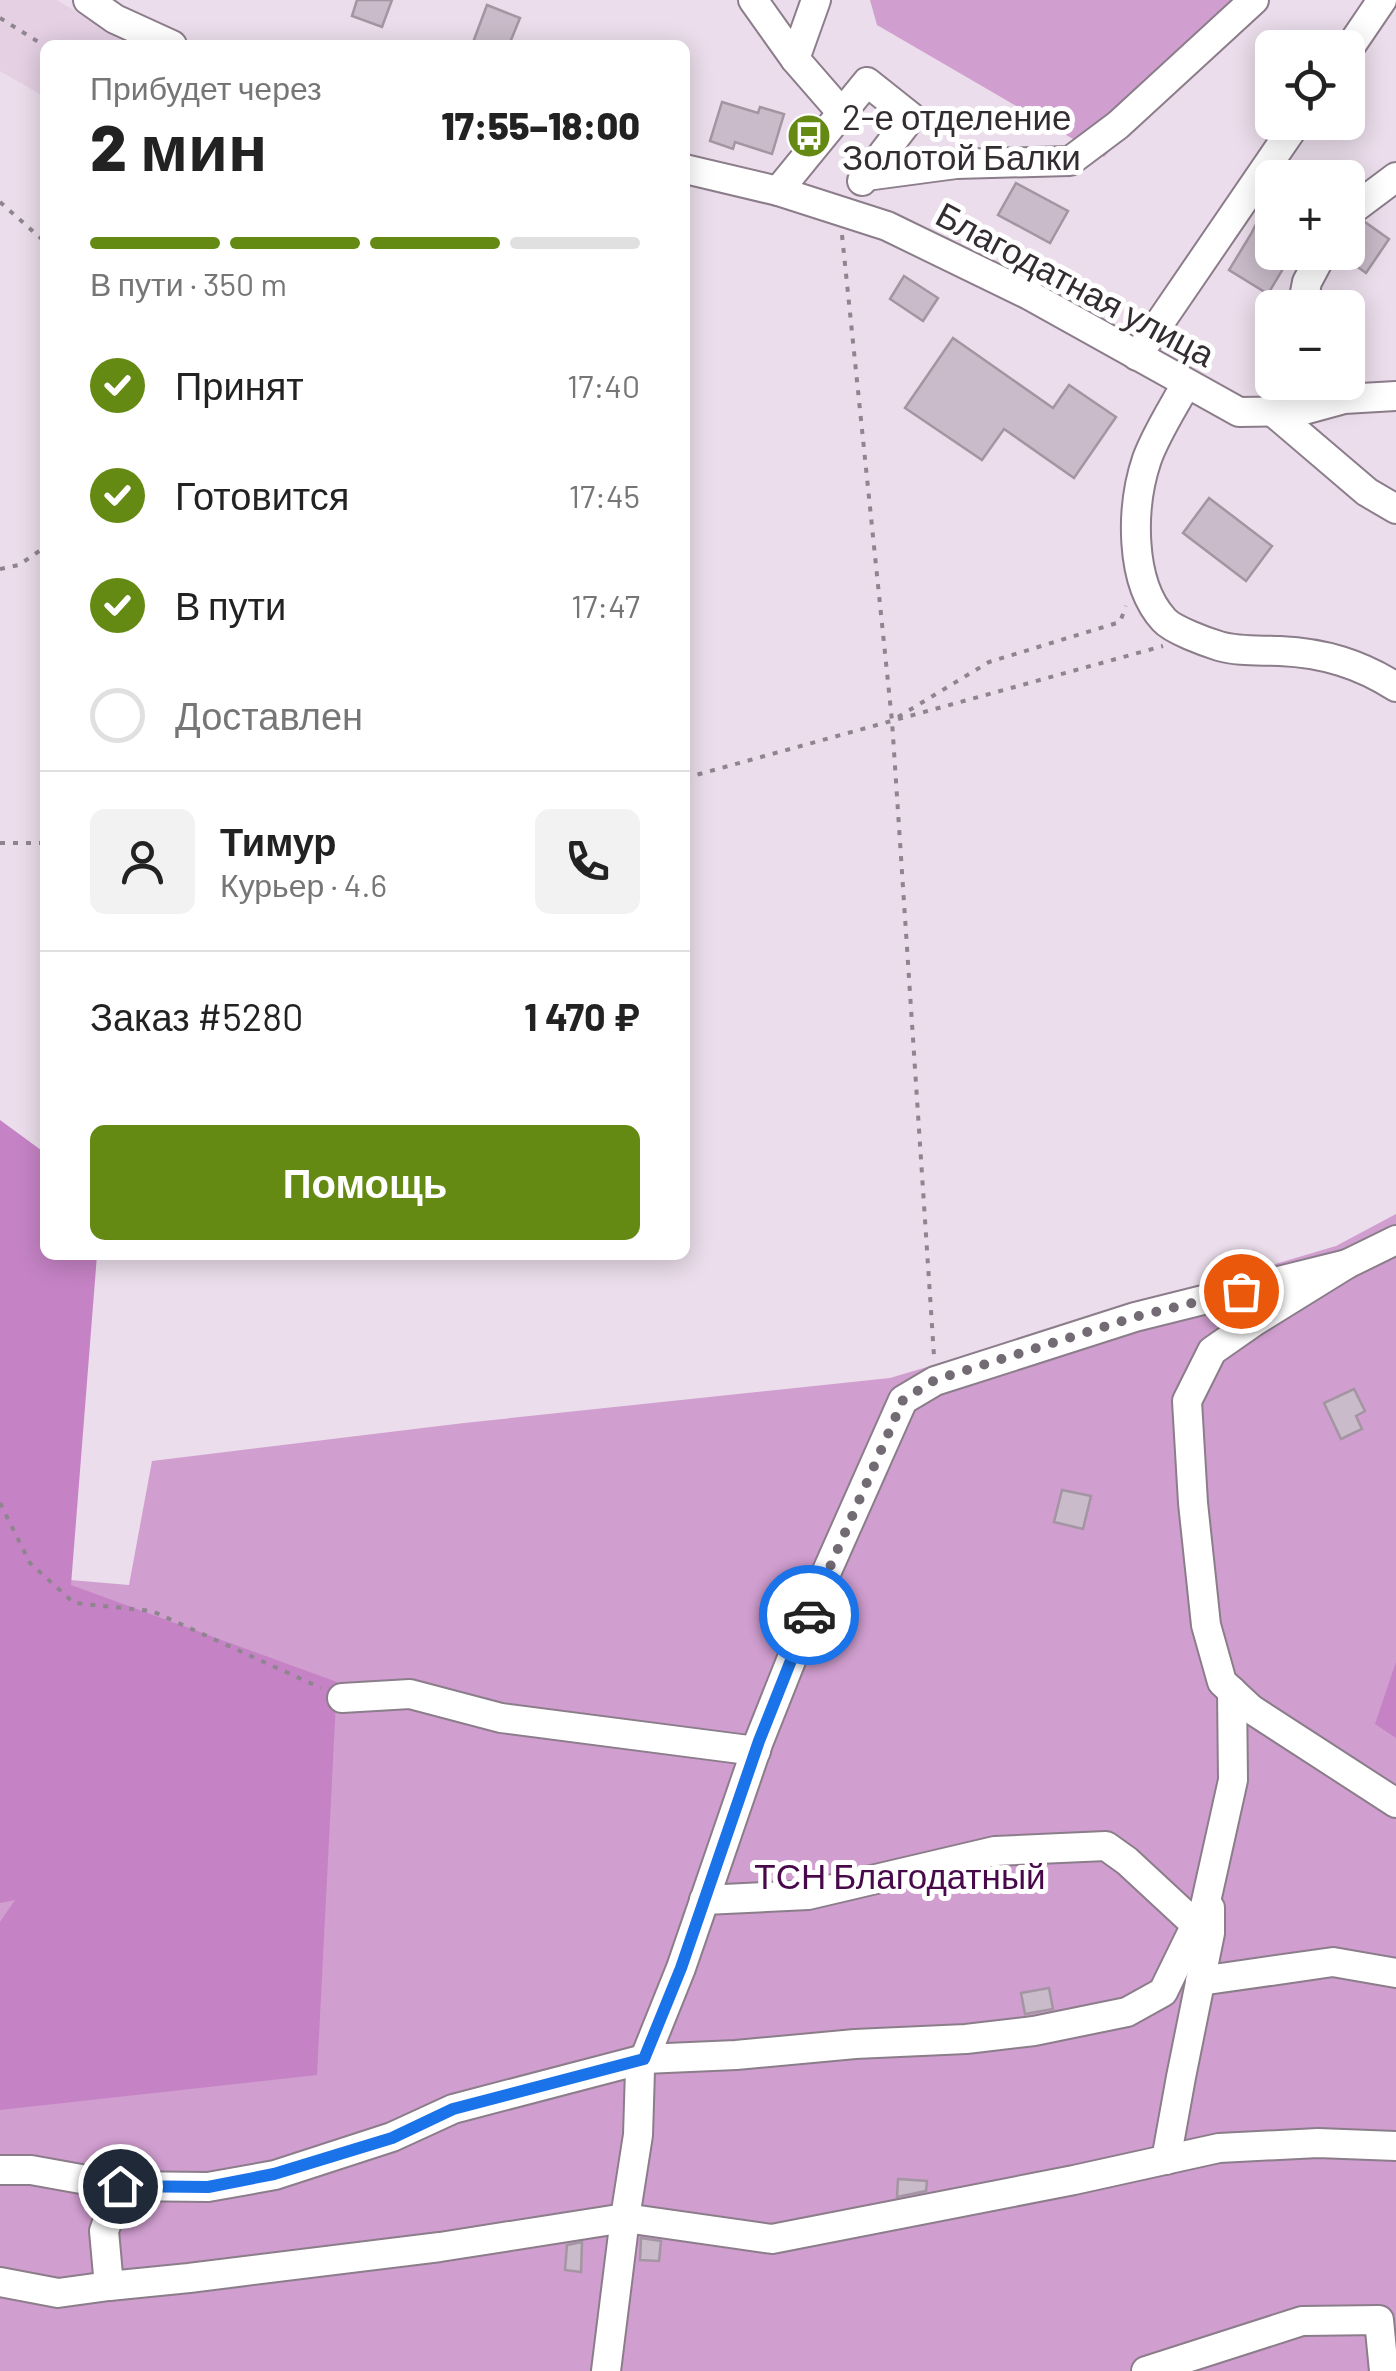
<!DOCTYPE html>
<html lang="ru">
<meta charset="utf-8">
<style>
:root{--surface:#fff;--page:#f2f2f2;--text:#222;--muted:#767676;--line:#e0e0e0;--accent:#658a13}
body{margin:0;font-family:Barlow,sans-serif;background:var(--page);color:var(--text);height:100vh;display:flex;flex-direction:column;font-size:38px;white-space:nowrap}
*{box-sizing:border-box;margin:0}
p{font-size:32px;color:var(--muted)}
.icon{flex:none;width:55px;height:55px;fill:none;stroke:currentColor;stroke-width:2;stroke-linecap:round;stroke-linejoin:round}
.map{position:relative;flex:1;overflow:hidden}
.panel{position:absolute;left:40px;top:40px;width:650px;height:1220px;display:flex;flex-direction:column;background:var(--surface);border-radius:15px;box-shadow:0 5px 25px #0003}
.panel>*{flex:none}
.fabs{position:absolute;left:1255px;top:30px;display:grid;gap:20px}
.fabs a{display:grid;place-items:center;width:110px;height:110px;border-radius:15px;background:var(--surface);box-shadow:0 5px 25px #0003;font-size:50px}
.pin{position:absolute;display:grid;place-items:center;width:85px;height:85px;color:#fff;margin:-42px;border:5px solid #fff;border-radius:50%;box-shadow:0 2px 10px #0007}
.courier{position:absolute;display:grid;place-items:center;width:100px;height:100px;margin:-50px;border:8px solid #1a73e8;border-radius:50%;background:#fff;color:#222;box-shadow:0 2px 12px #0007}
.summary em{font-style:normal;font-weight:800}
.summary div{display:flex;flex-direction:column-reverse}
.summary{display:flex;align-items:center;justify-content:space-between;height:170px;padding:0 50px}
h1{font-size:65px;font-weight:800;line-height:75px}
.bar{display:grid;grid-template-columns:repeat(4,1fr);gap:15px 10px;align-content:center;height:120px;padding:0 50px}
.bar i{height:12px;border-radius:8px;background:var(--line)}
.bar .selected{background:var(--accent)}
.bar p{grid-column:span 4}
.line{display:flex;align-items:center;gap:25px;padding:0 50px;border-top:2px solid var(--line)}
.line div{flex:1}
.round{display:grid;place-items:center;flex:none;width:105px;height:105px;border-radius:15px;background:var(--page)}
ol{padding:0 50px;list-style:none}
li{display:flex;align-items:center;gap:30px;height:110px}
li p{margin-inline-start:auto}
li .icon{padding:10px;border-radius:50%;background:var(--accent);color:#fff;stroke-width:4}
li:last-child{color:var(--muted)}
li i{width:55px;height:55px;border:5px solid var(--line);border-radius:50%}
.action{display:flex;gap:20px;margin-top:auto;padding:20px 50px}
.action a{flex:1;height:115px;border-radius:15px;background:var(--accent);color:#fff;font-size:40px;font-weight:800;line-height:115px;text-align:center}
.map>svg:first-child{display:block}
</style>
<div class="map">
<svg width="1396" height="2371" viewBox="0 0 1396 2371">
<rect width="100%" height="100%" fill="#ebddeb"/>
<polygon fill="#e4cfe3" points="0,0 57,0 129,45 45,45 45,97 0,71"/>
<g fill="#d09ecf">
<polygon points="870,0 1250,0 1104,157 877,25"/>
<polygon points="1396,1214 1396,2371 0,2371 0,1574 129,1585 152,1461 464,1423 890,1378 1336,1246"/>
</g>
<g fill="#c583c5">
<polygon points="0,1120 45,1153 45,1255 97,1255 71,1585 337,1682 317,2075 0,2110 0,1922 15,1900 0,1903"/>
<polygon points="1396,1662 1396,1738 1375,1724"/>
</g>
<g fill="#c9bbc9" stroke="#a395a2" stroke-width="2.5">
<polygon points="357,0 392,0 382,27 352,16"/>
<polygon points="487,5 520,18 509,45 472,45"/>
<polygon points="722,102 758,113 760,107 784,114 772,154 735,142 733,149 710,141"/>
<polygon points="1016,183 1068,211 1050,243 998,215"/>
<polygon points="1272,192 1272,252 1282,252 1290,257 1268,294 1229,270 1251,234"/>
<polygon points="1365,222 1389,239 1366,273 1348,260 1361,241 1348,230"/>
<polygon points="904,276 938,298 923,321 890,299"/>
<polygon points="953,338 1053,408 1069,385 1116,417 1074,478 1004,429 982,460 905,408"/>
<polygon points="1209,498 1272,546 1246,581 1183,533"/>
<polygon points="1354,1389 1365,1411 1356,1416 1362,1429 1341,1439 1324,1403"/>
<polygon points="1062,1490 1091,1496 1083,1529 1054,1522"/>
<polygon points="1049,1988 1053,2009 1025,2014 1021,1993"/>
<polygon points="898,2179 927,2181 926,2191 897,2197"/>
<polygon points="641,2238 661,2241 659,2261 640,2260"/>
<polygon points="582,2242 581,2272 565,2270 567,2245"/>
</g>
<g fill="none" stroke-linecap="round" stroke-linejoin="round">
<defs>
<g id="minor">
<polyline points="88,0 115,19 172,45"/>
<polyline points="753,0 795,59 842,113"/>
<polyline points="1348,50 1382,0"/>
<polyline points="795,59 816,0"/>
<polyline points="685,169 778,191 887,226 1029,295 1239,412 1300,411 1344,399 1396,396"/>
<polyline points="866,176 956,164 1070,161 1118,125 1254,0"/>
<polyline points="778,191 867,82 911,117 862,181"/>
<polyline points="1348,213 1396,177"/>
<polyline points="1302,308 1307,282 1323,252"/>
<polyline points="1137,356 1297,122"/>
<polyline points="1287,382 1272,411 1367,492 1396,509"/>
<path d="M1186,384C1173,408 1156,434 1147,459C1131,506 1129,582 1164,620C1173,630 1206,642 1219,646C1239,652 1260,650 1280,651C1324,653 1360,664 1396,687"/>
<polyline points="1396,1240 1347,1264 1255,1321 1212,1351 1187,1401 1193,1503 1206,1625 1222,1682 1251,1709 1396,1803"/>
<polyline points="1232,1691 1233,1780 1205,1906 1163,1992 1127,2012 1034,2031 966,2039 855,2044 736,2055 644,2059 453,2109 392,2137 275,2175 208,2187 120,2186 104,2231 109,2286 189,2278 440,2247 625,2218 772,2239 1074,2180 1219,2148 1318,2143 1396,2146"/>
<polyline points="342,1698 410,1694 501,1718 756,1751"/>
<polyline points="704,1900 808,1895 995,1851 1106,1846 1127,1861 1196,1925"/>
<polyline points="1200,1981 1333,1962 1396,1973"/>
<polyline points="1166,2160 1181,2077 1210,1933 1210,1908"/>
<polyline points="0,2170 31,2170 120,2186"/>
<polyline points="0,2282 58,2293 109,2286"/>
<polyline points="606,2371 625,2218 638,2135 640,2070 681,1968 759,1741 823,1580 903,1400 935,1381 1135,1317 1347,1264"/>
<polyline points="1146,2371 1302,2321 1379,2320 1384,2371"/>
</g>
</defs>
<use href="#minor" stroke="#8b7d8a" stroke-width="32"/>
<g stroke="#8f858f" stroke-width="4" stroke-dasharray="5 8" stroke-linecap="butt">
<polyline points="0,18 45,46"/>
<polyline points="0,202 45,242"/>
<polyline points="842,235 892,721 934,1356"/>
<polyline points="0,569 19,565 45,547"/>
<polyline points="898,717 989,662 1120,622 1126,606"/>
<polyline points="685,778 1163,646"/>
<polyline points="0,843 45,843"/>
<polyline points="0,1503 30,1563 74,1603 152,1611 321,1688"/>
</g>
<use href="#minor" stroke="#fff" stroke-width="28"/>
</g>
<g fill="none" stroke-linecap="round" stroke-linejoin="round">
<polyline stroke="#736b73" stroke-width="10" stroke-dasharray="0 18" points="809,1615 903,1400 935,1380 1135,1317 1241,1291"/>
<polyline stroke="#1a73e8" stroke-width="12" points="120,2186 208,2187 274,2174 392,2138 453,2109 644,2059 681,1968 759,1741 809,1615"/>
</g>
<defs>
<symbol id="bus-disc" viewBox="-11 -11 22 22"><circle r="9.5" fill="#658a13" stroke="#fff"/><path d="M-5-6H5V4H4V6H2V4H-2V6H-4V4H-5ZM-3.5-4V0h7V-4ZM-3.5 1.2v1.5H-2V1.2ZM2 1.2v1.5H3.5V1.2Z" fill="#fff"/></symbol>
</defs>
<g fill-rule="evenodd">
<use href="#bus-disc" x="784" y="111" width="50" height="50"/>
</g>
<g text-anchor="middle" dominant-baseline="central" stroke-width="10" stroke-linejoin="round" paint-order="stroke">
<g font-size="35" fill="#332d32" stroke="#fff" text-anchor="start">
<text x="842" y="116">2-е отделение<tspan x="842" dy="40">Золотой Балки</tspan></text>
</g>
<g font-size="35" fill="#332d32" stroke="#fff">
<text transform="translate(1076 283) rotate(28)">Благодатная улица</text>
</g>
<g font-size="35" fill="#470949" stroke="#fff">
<text x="900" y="1875">ТСН Благодатный</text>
</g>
</g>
</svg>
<div class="fabs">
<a><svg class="icon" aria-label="locate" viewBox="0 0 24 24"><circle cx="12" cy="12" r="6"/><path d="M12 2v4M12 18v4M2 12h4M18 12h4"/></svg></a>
<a>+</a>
<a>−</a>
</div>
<div class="pin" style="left:1241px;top:1291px;background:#ea580c"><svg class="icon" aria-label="bag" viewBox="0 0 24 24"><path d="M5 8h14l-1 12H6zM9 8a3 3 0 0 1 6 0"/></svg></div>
<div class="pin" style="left:120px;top:2186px;background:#1f2937"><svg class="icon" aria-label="home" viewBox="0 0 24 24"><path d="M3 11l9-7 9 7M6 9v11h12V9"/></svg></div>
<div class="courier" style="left:809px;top:1615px"><svg class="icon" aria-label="car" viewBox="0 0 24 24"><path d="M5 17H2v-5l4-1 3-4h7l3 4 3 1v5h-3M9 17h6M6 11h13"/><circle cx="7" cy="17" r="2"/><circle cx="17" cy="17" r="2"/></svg></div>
<section class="panel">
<div class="summary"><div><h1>2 мин</h1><p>Прибудет через</p></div><em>17:55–18:00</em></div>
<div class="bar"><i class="selected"></i><i class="selected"></i><i class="selected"></i><i></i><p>В пути · 350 m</p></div>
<ol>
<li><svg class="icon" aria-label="check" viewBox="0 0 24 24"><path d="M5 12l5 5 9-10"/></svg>Принят<p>17:40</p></li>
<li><svg class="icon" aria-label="check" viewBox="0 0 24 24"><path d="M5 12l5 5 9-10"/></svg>Готовится<p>17:45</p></li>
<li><svg class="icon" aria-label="check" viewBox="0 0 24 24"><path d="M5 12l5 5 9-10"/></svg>В пути<p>17:47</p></li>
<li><i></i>Доставлен</li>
</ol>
<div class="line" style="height:180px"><a class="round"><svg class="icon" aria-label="person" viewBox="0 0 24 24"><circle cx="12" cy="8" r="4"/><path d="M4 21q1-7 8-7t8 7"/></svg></a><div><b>Тимур</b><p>Курьер · 4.6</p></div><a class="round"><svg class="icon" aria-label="phone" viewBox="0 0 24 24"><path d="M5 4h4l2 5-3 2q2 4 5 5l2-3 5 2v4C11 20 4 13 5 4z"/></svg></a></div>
<div class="line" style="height:130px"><div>Заказ #5280</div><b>1 470 ₽</b></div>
<div class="action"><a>Помощь</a></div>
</section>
</div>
